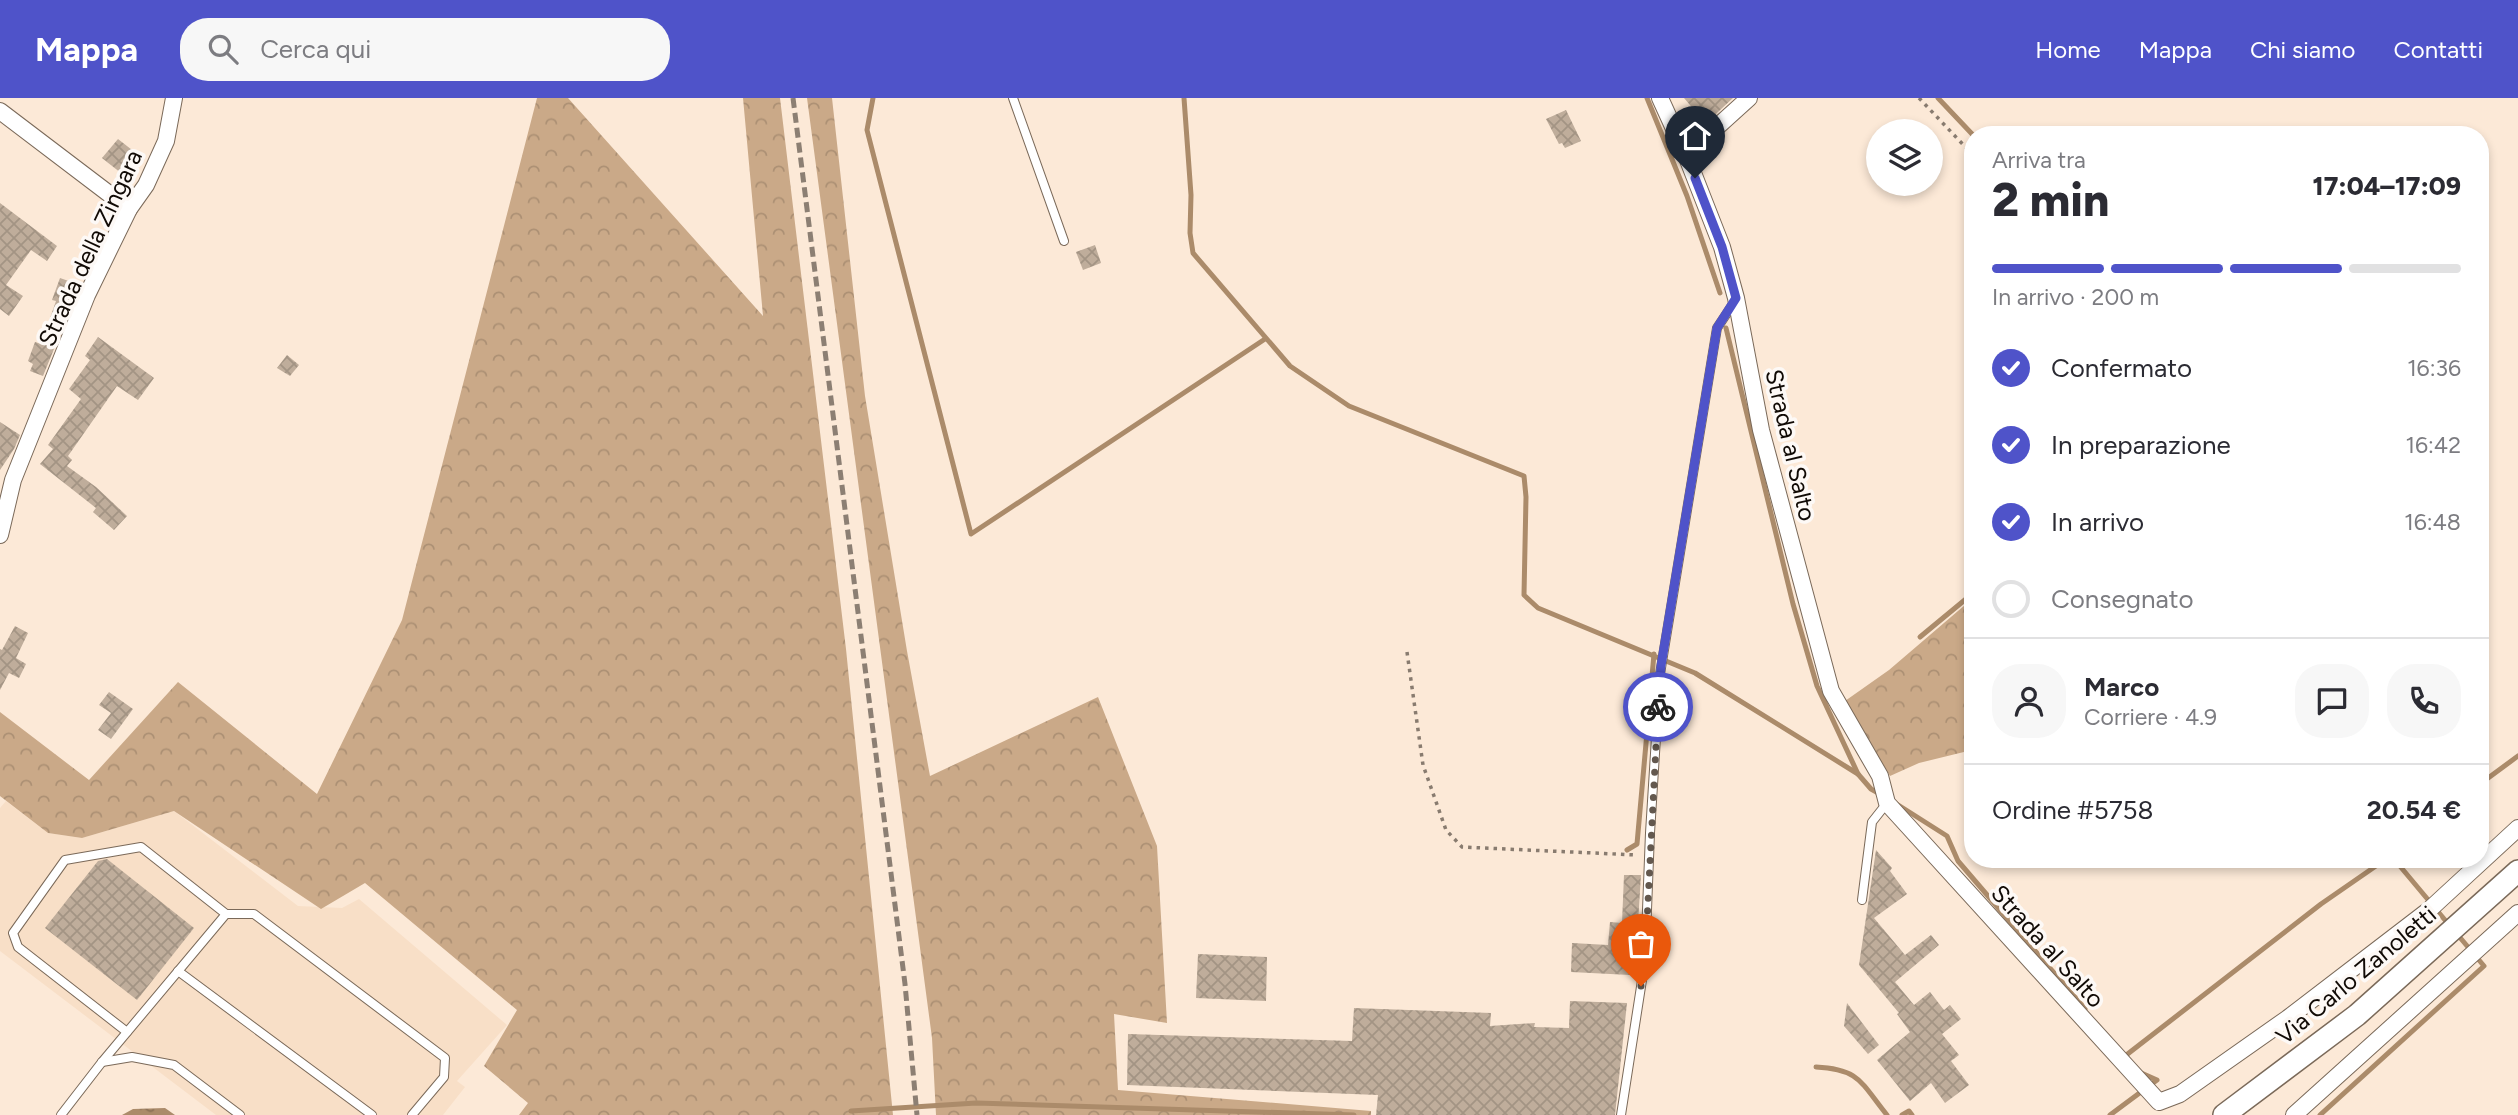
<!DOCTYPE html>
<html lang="it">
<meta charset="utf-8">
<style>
:root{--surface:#fff;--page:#f7f7f7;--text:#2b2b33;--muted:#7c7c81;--line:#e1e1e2;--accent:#4f53c9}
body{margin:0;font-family:Figtree,sans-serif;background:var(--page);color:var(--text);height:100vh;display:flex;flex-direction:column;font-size:26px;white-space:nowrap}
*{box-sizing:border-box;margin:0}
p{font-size:23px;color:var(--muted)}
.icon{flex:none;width:38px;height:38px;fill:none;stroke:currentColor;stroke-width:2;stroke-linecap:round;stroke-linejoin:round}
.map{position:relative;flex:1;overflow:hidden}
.details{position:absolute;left:1964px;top:28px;width:525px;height:742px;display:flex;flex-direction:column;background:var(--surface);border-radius:28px;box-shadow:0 4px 10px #0003}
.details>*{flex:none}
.tools{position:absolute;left:1866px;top:21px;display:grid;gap:14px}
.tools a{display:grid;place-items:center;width:77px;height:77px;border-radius:50%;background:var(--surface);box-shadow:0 4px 10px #0003;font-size:35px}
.pin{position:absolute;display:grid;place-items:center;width:60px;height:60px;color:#fff;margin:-72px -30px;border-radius:50% 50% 50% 0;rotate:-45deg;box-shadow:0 0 7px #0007}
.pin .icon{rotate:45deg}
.courier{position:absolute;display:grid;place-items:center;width:70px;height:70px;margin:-35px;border:5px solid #4f53c9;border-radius:50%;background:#fff;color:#222;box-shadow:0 2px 9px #0007}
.headline em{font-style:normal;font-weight:800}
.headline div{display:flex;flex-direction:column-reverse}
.headline{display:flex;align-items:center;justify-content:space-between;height:119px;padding:0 28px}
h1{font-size:46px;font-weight:800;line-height:52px}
.bar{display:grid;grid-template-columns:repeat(4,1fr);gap:10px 7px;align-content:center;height:84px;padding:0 28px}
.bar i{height:9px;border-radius:5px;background:var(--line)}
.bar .on{background:var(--accent)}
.bar p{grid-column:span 4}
.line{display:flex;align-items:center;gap:18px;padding:0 28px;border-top:2px solid var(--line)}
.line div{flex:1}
.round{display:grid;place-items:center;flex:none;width:74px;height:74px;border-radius:28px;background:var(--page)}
ol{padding:0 28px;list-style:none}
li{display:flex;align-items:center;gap:21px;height:77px}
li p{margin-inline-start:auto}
li .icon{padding:7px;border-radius:50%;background:var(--accent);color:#fff;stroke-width:4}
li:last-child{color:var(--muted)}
li i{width:38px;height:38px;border:4px solid var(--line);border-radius:50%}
header{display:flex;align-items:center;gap:42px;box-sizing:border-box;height:98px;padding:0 35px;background:var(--accent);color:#fff}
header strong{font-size:33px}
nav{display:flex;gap:38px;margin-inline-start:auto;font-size:24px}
.search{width:490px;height:63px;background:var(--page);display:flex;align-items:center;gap:18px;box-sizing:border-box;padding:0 24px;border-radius:28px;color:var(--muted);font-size:26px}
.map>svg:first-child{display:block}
</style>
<header>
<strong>Mappa</strong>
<div class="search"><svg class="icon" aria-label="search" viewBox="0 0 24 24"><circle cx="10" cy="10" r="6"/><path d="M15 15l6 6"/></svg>Cerca qui</div>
<nav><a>Home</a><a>Mappa</a><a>Chi siamo</a><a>Contatti</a></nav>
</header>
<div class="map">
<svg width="2518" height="1017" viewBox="0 0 2518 1017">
<defs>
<pattern id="forest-crowns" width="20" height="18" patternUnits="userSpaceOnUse" patternTransform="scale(1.75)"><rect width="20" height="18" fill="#caa988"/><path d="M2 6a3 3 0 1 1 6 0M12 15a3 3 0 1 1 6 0" fill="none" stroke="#ac9074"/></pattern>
<pattern id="water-ripples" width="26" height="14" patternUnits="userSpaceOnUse" patternTransform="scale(1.75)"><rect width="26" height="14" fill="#ab8b6a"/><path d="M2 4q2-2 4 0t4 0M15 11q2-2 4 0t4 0" fill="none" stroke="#8a7055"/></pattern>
<pattern id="building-cross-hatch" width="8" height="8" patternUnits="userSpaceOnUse" patternTransform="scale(1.75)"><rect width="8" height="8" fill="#bfad9b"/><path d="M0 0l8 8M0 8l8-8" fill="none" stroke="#a39484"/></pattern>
</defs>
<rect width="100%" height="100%" fill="#fce9d7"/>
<polygon fill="#f8dfc7" points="6,703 48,735 82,740 174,713 298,808 342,810 359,801 507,927 457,983 465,989 443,1017 216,1017 0,853 0,710"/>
<g fill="url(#forest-crowns)">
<polygon points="537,0 568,0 763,218 743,0 780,0 846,551 893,1017 519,1017 528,1005 484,968 517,912 365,785 321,811 174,713 82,740 48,735 0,698 0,614 89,682 178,584 317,696 402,522"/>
<polygon points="807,0 832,0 865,298 907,553 930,678 1098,599 1157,748 1167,925 1114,916 1118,992 1371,1013 1371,1017 936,1017 932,940"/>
<polygon points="1972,501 1972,652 1919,665 1890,678 1845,603 1889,572"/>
</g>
<polygon fill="url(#water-ripples)" points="165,1010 175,1017 122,1017 133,1011"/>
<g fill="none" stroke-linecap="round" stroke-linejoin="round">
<g stroke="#ab8b6a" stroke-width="5">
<polyline points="873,0 867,32 971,436 1265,241"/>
<polyline points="1184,0 1191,97 1190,135 1193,155 1290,268 1349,308 1524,378 1526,399 1524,497 1538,510 1695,575 1858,676"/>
<polyline points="1647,0 1687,98 1720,195"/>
<polyline points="1938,0 1973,37"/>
<polyline points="1726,230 1793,506 1817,588 1858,676 1871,691 1880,696"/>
<polyline points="1920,539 1972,496"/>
<polyline points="2480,686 2518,658"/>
<polyline points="1895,705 1947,738 1958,763 2085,911"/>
<polyline points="1627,752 1637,746 1654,556"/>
<polyline points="2394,761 2450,828"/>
<polyline points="2125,958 2321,806 2386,761"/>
<path d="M1816,969C1860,971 1861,985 1887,1017"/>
<polyline points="851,1013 976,1005 1354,1017"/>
<polyline points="1902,1017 1909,1013 1912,1017"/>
<polyline points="2110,1017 2157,982 2139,974"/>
<polyline points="2320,1017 2484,868 2457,836"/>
</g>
</g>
<g fill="url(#building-cross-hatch)">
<polygon points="1684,0 1733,0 1690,40 1683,24 1695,13"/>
<polygon points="1566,12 1581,43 1565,50 1562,45 1559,46 1546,21"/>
<polygon points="118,41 141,59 126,79 102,60"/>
<polygon points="0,105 57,148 47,163 31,152 6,187 23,198 9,218 0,211"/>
<polygon points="1095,147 1101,165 1083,172 1076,154"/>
<polygon points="60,180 80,187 43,278 30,273 33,266 28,263 35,244 41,246 56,203 52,202"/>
<polygon points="98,239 154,280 138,302 117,288 68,358 72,362 67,368 96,389 127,418 114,432 93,414 96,410 40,366 53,351 48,347 81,301 69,291 90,262 85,258"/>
<polygon points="287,257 299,267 290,278 277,270"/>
<polygon points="0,324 20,337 14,351 0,372"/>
<polygon points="15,528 28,535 16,560 26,566 19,580 9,575 0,592 0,551 2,552"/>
<polygon points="109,594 133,611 111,641 98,632 111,615 99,607"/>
<polygon points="1876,752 1892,770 1890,773 1907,796 1874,820 1905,857 1931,837 1939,847 1895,884 1914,907 1930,894 1944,912 1950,907 1961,921 1942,936 1959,957 1951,963 1969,987 1945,1005 1931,985 1910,1003 1877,962 1910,934 1897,916 1899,915 1859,867"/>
<polygon points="107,761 194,830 137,902 45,830 98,763"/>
<polygon points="1624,777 1641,777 1637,841 1634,841 1630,877 1571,874 1572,845 1608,847 1610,824 1622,825"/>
<polygon points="1198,856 1267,859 1266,903 1196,900"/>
<polygon points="1570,903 1627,905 1615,1017 1376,1017 1378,997 1127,987 1128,936 1352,943 1354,910 1491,915 1490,928 1535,925 1534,929 1569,930"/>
<polygon points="1847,905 1879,947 1868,956 1844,928"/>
</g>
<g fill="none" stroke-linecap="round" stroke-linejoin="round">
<defs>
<g id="service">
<polyline points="1013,0 1064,143"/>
<polyline points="1862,802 1872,724 1887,705"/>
<polyline points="178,873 372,1017"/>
<polyline points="127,934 18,849 13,835 65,762 141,749 226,816"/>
<polyline points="102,964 132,959 174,967 240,1017"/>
<polyline points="61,1017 102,964 226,816 254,816 445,960 444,979 412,1017"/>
<polyline points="1621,1017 1645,863 1650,735 1660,576 1717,230 1735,203"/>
</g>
<g id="minor">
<polyline points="1660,0 1686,57 1722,149 1736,200 1761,332 1831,593 1880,678 1887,705 2159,1004 2180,996 2288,920 2429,812 2518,730"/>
<polyline points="0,13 129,111"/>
<polyline points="1686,57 1749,0"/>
<polyline points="0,437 13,382 87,197 129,111 146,87 166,43 174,0"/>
<polyline points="2294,1017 2518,815"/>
</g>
<polyline id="secondary" points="2224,1017 2357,917 2518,773"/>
</defs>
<use href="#service" stroke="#7a6959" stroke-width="10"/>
<use href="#minor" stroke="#7a6959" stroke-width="18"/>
<use href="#secondary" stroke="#7a6959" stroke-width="24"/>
<g stroke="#887b6f" stroke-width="3.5" stroke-dasharray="3.5 5" stroke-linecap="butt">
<polyline points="1919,0 1972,56"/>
<polyline points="1407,554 1423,667 1446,732 1462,749 1637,757"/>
</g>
<use href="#service" stroke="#fff" stroke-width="8"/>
<use href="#minor" stroke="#fff" stroke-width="16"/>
<use href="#secondary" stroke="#fff" stroke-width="21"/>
<polyline stroke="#8c7f73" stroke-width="5" stroke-dasharray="10 5" stroke-linecap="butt" points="793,0 905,886 917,1017"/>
</g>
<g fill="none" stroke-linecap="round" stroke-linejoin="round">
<polyline stroke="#63584e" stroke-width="7" stroke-dasharray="0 12.6" points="1641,888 1645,863 1658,609"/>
<polyline stroke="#4f53c9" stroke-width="9" points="1658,609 1661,568 1717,230 1736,200 1722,149 1695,80"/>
</g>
<g text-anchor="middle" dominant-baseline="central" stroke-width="7" stroke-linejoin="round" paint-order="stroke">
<g font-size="24" fill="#100a05" stroke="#fdf9f6">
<text transform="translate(90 150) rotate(-65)">Strada della Zingara</text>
<text transform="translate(1791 347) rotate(77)">Strada al Salto</text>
<text transform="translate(2048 848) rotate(48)">Strada al Salto</text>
<text transform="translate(2356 877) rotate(-40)">Via Carlo Zanoletti</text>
</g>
</g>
</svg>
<div class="tools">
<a><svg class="icon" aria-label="layers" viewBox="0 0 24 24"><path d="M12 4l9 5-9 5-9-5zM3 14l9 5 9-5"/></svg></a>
</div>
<div class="pin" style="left:1641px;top:888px;background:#ea580c"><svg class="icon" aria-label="bag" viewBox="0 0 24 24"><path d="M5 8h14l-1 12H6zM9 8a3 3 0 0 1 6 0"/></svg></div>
<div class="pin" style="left:1695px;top:80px;background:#1f2937"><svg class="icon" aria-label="home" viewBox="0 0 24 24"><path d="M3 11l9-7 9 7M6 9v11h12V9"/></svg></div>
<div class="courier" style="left:1658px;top:609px"><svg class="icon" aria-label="bike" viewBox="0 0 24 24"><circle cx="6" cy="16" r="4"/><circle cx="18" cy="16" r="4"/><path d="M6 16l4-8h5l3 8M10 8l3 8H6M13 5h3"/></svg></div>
<section class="details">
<div class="headline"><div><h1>2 min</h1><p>Arriva tra</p></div><em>17:04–17:09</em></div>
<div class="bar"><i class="on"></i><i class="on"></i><i class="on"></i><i></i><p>In arrivo · 200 m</p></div>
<ol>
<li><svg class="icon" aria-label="check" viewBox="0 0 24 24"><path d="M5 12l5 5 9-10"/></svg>Confermato<p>16:36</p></li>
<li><svg class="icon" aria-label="check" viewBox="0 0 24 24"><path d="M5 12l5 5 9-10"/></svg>In preparazione<p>16:42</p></li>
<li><svg class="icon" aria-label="check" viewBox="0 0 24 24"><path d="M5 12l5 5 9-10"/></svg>In arrivo<p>16:48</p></li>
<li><i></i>Consegnato</li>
</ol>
<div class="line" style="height:126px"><a class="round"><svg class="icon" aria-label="person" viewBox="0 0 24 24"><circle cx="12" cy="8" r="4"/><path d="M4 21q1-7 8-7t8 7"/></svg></a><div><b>Marco</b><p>Corriere · 4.9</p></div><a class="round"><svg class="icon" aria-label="chat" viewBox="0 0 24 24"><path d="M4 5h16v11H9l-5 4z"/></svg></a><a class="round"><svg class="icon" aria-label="phone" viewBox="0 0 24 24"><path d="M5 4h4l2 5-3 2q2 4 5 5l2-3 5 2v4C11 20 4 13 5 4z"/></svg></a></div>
<div class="line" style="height:91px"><div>Ordine #5758</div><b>20.54 €</b></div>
</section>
</div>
